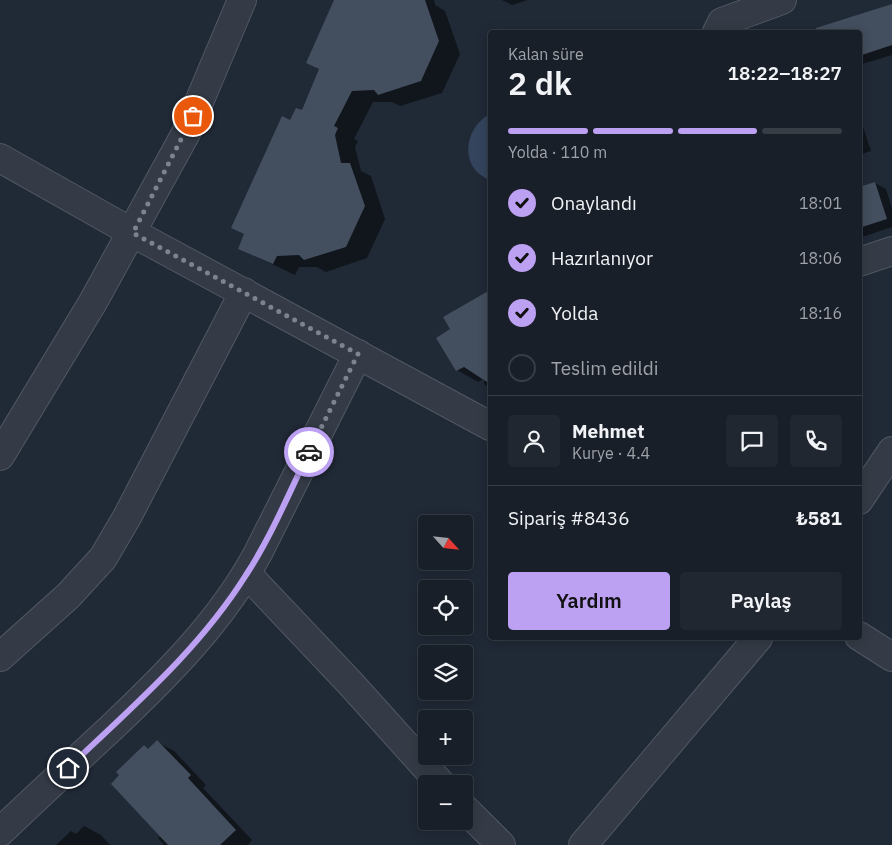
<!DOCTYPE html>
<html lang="tr">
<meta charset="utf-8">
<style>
:root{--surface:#181f28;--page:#212730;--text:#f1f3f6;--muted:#9fa2a8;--line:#363d45;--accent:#bca0f2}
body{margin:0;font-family:"IBM Plex Sans",sans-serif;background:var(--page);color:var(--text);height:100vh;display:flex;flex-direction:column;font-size:19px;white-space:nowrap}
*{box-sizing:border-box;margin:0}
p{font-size:16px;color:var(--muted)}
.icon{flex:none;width:28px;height:28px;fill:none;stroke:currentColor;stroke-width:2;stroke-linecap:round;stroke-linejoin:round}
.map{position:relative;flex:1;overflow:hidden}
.sheet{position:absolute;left:488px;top:30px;width:374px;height:610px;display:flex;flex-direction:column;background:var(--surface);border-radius:5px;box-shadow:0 2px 12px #0003,0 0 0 1px var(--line)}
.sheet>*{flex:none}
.needle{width:32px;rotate:117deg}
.tools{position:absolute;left:418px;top:515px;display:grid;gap:10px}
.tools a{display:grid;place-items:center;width:55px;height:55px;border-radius:5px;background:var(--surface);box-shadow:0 2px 12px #0003,0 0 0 1px var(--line);font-size:25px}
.pin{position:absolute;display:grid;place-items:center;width:42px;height:42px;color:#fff;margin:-21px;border:2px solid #fff;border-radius:50%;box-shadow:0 1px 5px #0007}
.courier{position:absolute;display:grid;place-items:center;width:50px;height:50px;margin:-25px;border:4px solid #bca0f2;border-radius:50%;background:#fff;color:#222;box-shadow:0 1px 6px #0007}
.summary em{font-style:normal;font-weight:600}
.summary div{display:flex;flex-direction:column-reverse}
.summary{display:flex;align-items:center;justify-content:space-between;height:85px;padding:0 20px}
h1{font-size:32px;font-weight:600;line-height:38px}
.bar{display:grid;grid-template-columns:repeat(4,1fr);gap:8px 5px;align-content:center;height:60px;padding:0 20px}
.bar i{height:6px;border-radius:4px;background:var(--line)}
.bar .selected{background:var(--accent)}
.bar p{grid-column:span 4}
.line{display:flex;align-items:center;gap:12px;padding:0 20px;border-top:1px solid var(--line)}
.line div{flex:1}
.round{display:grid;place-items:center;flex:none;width:52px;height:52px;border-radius:5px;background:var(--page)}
ol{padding:0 20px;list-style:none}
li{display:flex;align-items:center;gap:15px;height:55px}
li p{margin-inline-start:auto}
li .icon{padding:5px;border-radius:50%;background:var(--accent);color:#111;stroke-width:4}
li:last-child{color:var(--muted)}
li i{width:28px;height:28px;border:2px solid var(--line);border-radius:50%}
.cta{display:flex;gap:10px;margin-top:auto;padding:10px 20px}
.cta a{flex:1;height:58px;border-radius:5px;background:var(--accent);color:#111;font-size:20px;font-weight:600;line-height:58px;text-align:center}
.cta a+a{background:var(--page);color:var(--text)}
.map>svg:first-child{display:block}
</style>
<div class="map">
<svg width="892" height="845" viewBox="0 0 892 845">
<rect width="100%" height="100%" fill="#202936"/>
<path fill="#34445d" d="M490,114V180C459,169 463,128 490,114Z"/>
<g fill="#0007">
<polygon points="336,0 434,0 435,5 445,11 460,54 442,93 400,106 392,102 373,102 354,139 358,141 355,147 361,171 371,176 385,219 367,258 326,272 317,267 299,267 295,275 240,249 246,235 233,228 291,122 302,112 320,70 308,62"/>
<polygon points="502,0 528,0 512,5"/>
<polygon points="892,5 892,55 859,65 859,32 839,32 852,28"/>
<polygon points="859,115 871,151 859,155"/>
<polygon points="875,183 886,189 892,209 892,227 859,238 859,188"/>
<polygon points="490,291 490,388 484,384 484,379 478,382 457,370 452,330"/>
<polygon points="157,742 174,751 206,785 203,788 252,840 248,845 164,845 158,838 161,836 144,747 149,750"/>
<polygon points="84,826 101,835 110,845 56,845 71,831 76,834"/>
</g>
<g fill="#434e5e">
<polygon points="334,0 425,0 439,41 421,81 378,95 374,90 352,91 334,126 338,128 335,135 341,163 350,163 365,206 346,247 304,260 299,255 277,256 273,264 238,249 244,234 231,228 282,116 290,120 296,108 302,110 319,69 306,63"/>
<polygon points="892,4 892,45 859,56 859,32 816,32 816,28"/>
<polygon points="875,182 887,219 859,228 859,187"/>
<polygon points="490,290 490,384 464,367 456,371 436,338 450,329 443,317"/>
<polygon points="157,740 191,775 188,778 236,830 220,845 168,845 111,784 119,775 116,772 144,745 148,749"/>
</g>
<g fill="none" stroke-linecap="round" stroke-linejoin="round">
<defs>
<g id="minor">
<polyline points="717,32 722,22 782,0"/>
<polyline points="0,158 133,233 490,426"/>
<polyline points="859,262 892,251"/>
<polyline points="0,456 93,302 186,133 242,0"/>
<polyline points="859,500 892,451"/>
<polyline points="247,574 351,684 441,784"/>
<polyline points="859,636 892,657"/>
<polyline points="0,657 68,596 103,558 127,517 244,292"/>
<polyline points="464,808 501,845"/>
<path d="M0,832C36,798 72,764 109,730C165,677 221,622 258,553L358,354"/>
<polyline points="583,845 758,638"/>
</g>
</defs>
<use href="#minor" stroke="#515864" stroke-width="30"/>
<use href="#minor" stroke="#343b46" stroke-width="28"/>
</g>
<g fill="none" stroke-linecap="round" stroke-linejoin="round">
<polyline stroke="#7c8492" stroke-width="5" stroke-dasharray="0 9" points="193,116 133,233 358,354 309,452"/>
<path stroke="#bca0f2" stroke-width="6" d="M68,768C132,707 199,650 246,575C271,537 289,493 309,452"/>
</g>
</svg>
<div class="tools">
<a><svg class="needle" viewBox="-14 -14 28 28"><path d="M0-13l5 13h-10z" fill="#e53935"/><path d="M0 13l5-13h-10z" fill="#9fa2a8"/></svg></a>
<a><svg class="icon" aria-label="locate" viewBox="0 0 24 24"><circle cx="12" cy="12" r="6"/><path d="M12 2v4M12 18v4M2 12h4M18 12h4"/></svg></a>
<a><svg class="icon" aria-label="layers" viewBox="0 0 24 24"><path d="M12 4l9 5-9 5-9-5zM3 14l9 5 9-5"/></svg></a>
<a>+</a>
<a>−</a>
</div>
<div class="pin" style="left:193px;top:116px;background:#ea580c"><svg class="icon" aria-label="bag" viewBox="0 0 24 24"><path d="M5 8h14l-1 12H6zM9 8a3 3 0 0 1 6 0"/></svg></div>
<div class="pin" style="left:68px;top:768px;background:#1f2937"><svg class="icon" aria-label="home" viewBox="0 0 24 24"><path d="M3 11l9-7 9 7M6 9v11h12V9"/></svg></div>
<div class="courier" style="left:309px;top:452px"><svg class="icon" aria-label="car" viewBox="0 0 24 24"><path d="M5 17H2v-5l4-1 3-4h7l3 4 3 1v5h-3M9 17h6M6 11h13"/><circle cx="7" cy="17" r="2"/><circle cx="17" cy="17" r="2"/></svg></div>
<section class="sheet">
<div class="summary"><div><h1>2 dk</h1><p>Kalan süre</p></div><em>18:22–18:27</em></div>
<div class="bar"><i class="selected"></i><i class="selected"></i><i class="selected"></i><i></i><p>Yolda · 110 m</p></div>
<ol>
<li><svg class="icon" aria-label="check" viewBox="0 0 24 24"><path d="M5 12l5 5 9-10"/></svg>Onaylandı<p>18:01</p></li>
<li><svg class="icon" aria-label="check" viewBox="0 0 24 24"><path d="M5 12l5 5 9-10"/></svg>Hazırlanıyor<p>18:06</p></li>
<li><svg class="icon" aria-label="check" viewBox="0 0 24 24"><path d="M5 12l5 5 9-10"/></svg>Yolda<p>18:16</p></li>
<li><i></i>Teslim edildi</li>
</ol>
<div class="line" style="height:90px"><a class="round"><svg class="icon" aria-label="person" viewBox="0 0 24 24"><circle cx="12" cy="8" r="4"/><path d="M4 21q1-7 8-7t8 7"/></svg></a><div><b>Mehmet</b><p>Kurye · 4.4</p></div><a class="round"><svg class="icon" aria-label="chat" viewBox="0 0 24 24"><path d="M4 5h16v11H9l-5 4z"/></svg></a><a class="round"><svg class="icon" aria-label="phone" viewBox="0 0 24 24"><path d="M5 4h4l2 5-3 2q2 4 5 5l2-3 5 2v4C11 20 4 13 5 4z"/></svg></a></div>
<div class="line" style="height:65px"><div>Sipariş #8436</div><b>₺581</b></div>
<div class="cta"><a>Yardım</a><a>Paylaş</a></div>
</section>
</div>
